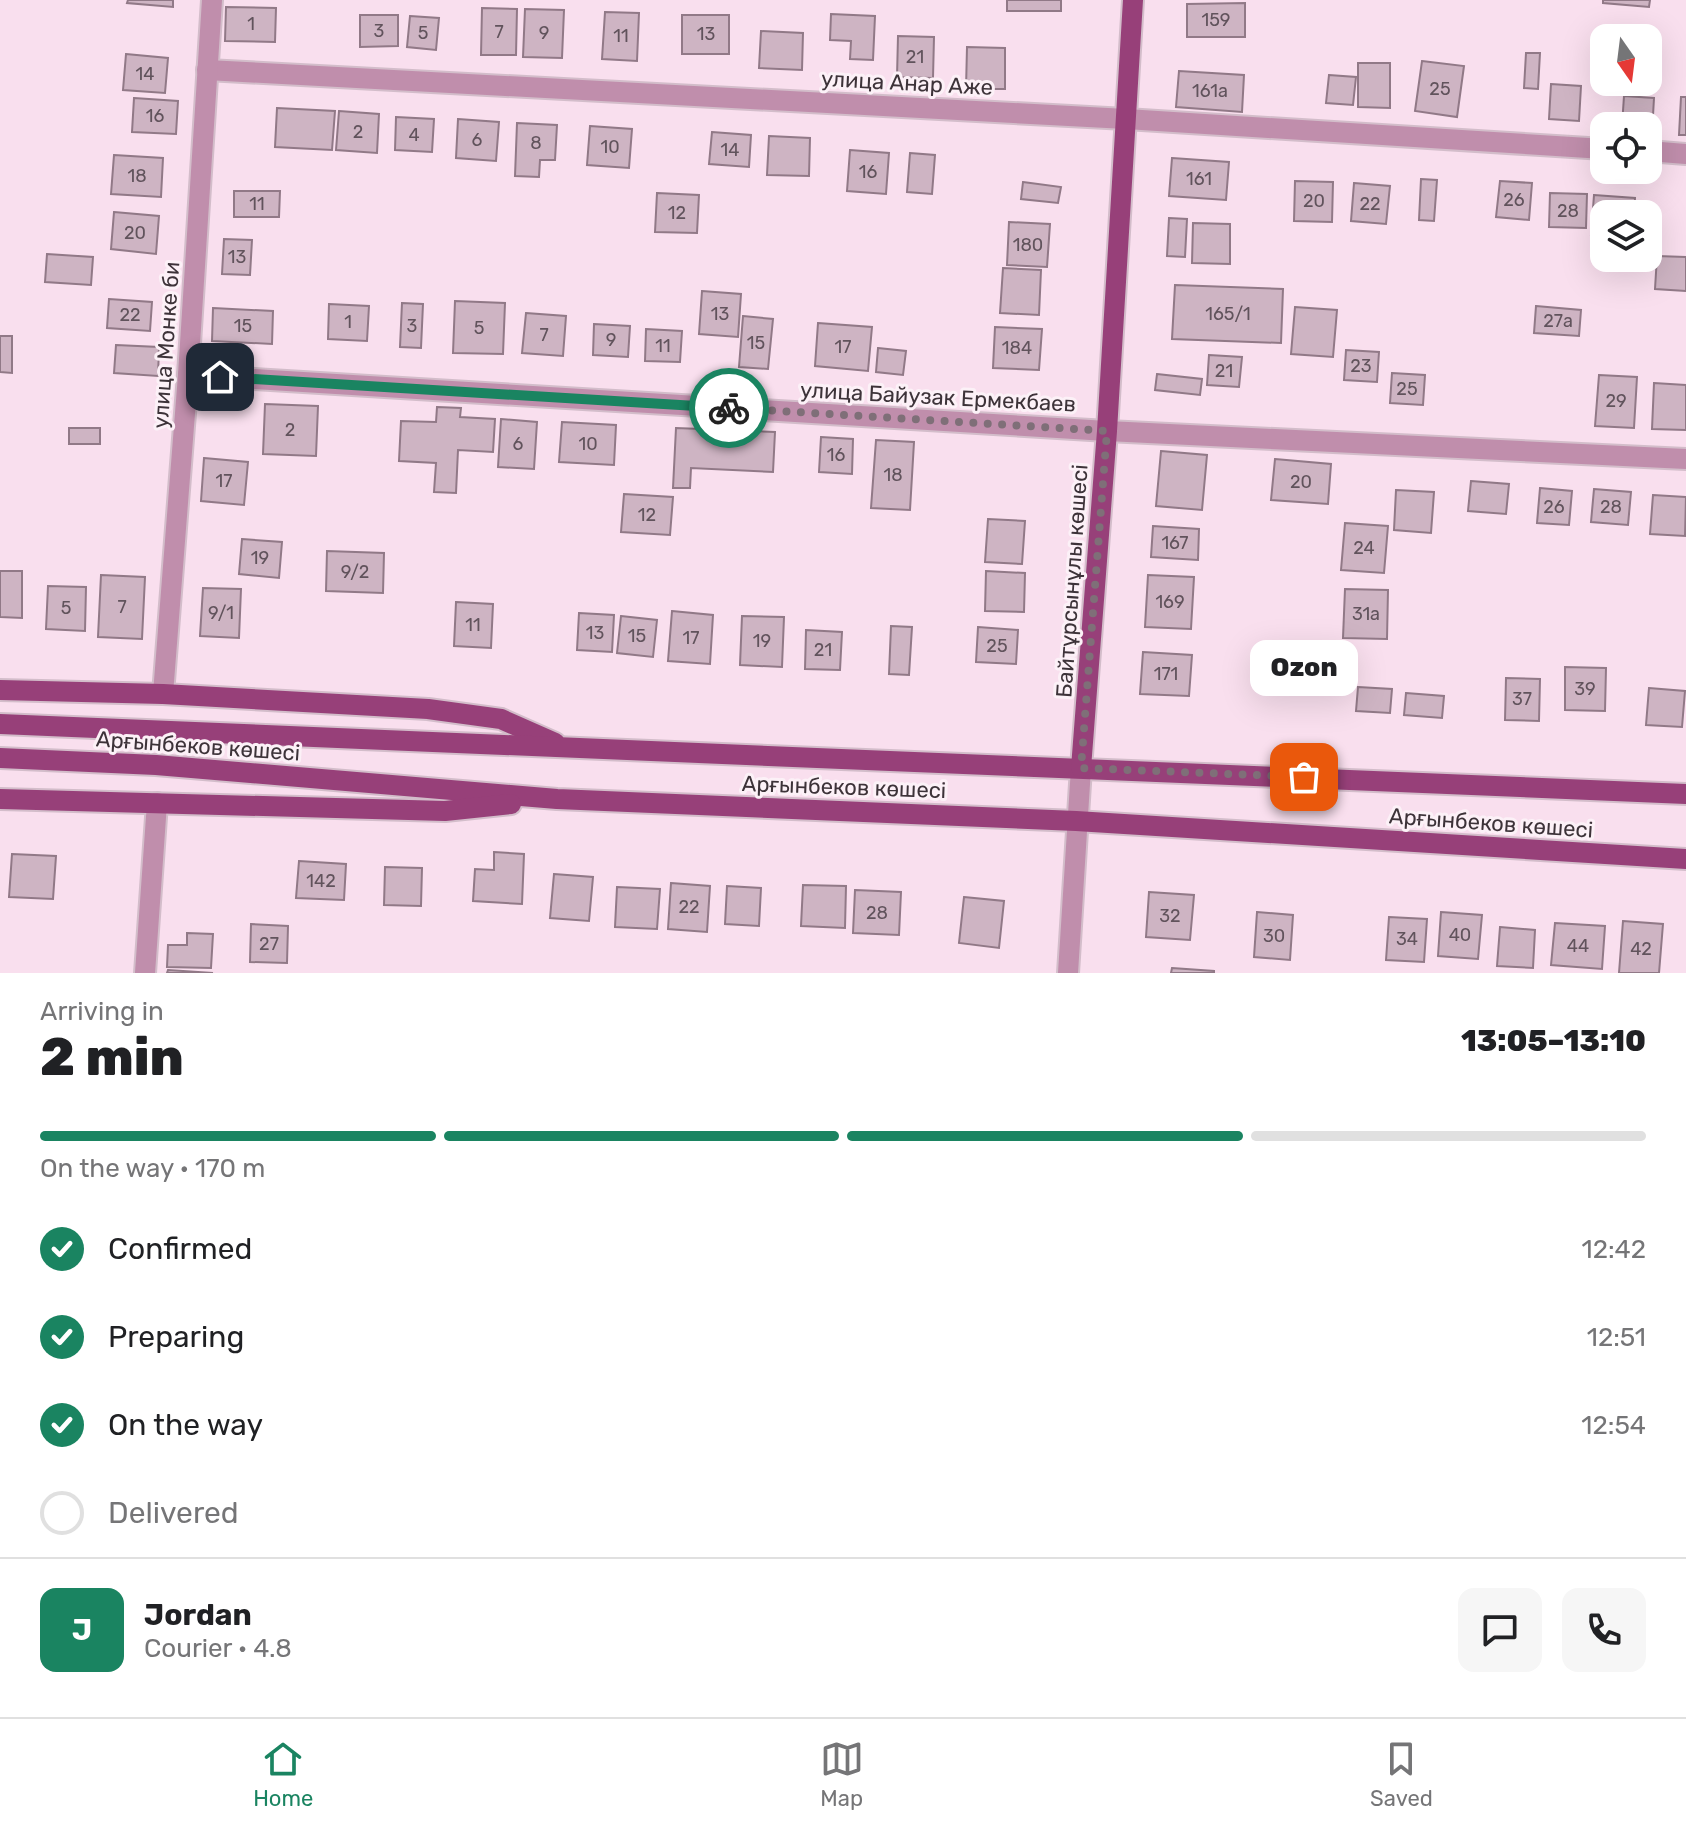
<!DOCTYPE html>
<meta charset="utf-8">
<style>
:root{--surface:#fff;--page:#f6f6f6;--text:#202124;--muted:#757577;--line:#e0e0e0;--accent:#1a8461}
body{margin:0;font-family:Rubik,sans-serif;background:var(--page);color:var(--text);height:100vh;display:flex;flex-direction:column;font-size:30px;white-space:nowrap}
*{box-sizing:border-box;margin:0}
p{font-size:26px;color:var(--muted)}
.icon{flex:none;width:44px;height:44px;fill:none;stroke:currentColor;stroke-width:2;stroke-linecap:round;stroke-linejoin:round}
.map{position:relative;height:973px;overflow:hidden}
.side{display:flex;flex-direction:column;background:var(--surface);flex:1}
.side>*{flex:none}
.needle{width:52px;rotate:166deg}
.fabs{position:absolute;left:1590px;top:24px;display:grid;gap:16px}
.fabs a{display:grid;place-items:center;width:72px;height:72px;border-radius:16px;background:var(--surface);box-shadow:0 8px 32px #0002;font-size:40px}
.pin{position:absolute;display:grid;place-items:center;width:68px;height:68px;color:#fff;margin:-34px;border-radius:16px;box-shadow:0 4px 12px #0006}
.courier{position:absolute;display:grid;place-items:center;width:80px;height:80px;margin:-40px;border:6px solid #1a8461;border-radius:50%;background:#fff;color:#222;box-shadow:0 2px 10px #0007}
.bubble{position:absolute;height:56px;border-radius:16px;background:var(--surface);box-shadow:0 8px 32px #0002;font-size:26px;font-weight:800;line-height:56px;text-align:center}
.head em{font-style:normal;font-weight:800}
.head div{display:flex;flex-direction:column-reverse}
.head{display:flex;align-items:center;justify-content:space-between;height:136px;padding:0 40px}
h1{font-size:52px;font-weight:800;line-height:60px}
.bar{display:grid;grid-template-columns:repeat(4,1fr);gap:12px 8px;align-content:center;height:96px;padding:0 40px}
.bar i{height:10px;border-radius:6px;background:var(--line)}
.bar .active{background:var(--accent)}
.bar p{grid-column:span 4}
.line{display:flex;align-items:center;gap:20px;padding:0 40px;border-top:2px solid var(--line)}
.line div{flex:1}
.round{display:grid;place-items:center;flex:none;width:84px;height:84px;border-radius:16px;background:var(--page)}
ol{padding:0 40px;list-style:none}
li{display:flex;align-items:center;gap:24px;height:88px}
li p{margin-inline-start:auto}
li .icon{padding:8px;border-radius:50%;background:var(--accent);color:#fff;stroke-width:4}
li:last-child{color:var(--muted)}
li i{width:44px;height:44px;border:4px solid var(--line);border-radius:50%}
.tab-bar{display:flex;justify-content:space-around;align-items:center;height:112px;border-top:2px solid var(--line);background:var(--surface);font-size:22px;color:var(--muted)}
.tab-bar a{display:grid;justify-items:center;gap:4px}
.tab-bar .active{color:var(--accent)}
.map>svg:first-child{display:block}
</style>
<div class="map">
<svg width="1686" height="973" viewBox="0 0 1686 973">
<rect width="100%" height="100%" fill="#f9dfee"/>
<g fill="#ceb4c3" stroke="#917987" stroke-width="2">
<polygon points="128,0 173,0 173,7 127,3"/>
<rect x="1007" y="0" width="54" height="11"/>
<polygon points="1603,0 1650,0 1649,7 1603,3"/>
<polygon points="1245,3 1245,37 1187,37 1187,4"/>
<polygon points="226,7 276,8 275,42 225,41"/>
<polygon points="482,8 517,9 516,55 481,55"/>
<polygon points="525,9 564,10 562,58 523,57"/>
<polygon points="605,12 639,13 637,61 602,59"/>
<polygon points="831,14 875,16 873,60 850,59 851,41 830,40"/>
<polygon points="360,15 398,15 398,46 360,47"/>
<rect x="682" y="15" width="47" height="39"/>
<polygon points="410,16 439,18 436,50 407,47"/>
<polygon points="761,31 803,33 802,70 759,68"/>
<polygon points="898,36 934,37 933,78 897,77"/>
<polygon points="967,47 1005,48 1005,89 966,89"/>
<polygon points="1526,53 1540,53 1538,89 1524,88"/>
<polygon points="126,54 168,58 165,93 123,90"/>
<polygon points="1422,61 1464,66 1457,117 1415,111"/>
<polygon points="1358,63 1390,63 1390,108 1358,107"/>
<polygon points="1179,71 1244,75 1242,112 1176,107"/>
<polygon points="1329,75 1356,77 1353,105 1326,103"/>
<polygon points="1551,84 1581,86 1579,121 1549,119"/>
<polygon points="1624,96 1654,98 1652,133 1648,132 1648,126 1622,126"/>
<polygon points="1681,97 1686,97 1686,135 1679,135"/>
<polygon points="134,98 178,101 176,134 132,132"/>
<polygon points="277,108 335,111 332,150 275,147"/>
<polygon points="339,111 379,114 377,153 336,150"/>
<polygon points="396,117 434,119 432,152 395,150"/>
<polygon points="458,119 499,122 496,161 456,158"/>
<polygon points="517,123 557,125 555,160 540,160 539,177 515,176"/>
<polygon points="590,126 632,129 629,168 587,165"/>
<polygon points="712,132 751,135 749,167 709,164"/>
<polygon points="769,136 810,138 809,176 767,175"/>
<polygon points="850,150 889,153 886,194 847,191"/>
<polygon points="910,153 935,155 932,194 907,192"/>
<polygon points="114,155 163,158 161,197 111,194"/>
<polygon points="1172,158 1229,162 1226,200 1169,196"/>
<polygon points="1421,179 1437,180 1434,221 1419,220"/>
<polygon points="1295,181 1333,182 1332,222 1294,221"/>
<polygon points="1500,181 1532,183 1529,220 1496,217"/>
<polygon points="1023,182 1061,187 1058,203 1021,199"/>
<polygon points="1354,183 1390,186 1386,224 1351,221"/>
<polygon points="234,191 280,191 279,217 234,217"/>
<polygon points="657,193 699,195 697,233 655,232"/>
<polygon points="1550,193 1587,194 1586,228 1549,227"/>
<polygon points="1594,195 1635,198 1634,214 1604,214 1604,235 1591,235"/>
<polygon points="114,212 159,216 156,254 111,249"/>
<polygon points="1169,218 1187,219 1185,257 1167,256"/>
<polygon points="1009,222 1050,224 1047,267 1007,265"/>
<polygon points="1193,223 1230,224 1230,264 1192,263"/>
<polygon points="224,239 252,240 250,275 222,274"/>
<polygon points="47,254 93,257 91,285 45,282"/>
<polygon points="1657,256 1686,257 1686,291 1655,289"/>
<polygon points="1003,268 1041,270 1039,315 1000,313"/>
<polygon points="1175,285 1283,289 1281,343 1172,339"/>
<polygon points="702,291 741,294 738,337 699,334"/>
<polygon points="109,299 152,302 150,331 107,328"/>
<polygon points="455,301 505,303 503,354 453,353"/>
<polygon points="402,303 423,304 421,348 400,347"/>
<polygon points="329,304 369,306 367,341 328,339"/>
<polygon points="1536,306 1581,310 1579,336 1534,333"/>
<polygon points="1295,307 1337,310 1333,357 1291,354"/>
<polygon points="213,308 273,311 272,344 212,341"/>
<polygon points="526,313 566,316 563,356 522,353"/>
<polygon points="743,316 773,319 768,369 739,367"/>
<polygon points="818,323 872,327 868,371 815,366"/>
<polygon points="594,324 630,326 628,357 593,355"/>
<polygon points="995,327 1042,329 1039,370 993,368"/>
<polygon points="646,329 682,331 680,362 645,361"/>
<polygon points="0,336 12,336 12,373 0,372"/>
<polygon points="116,345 159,347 158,376 114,373"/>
<polygon points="878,348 906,351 903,375 876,372"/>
<polygon points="1346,350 1379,352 1377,382 1344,380"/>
<polygon points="1209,355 1242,357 1239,387 1207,385"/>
<polygon points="1392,373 1425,375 1423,405 1390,403"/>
<polygon points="1157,374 1202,379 1200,395 1155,390"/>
<polygon points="1599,375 1637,377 1634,428 1595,426"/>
<polygon points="1654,383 1686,385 1686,430 1652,429"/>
<polygon points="265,404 318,406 316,456 263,454"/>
<polygon points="437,407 461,408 460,417 495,419 493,452 458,450 456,493 434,492 436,463 399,461 401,421 436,422"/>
<polygon points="501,419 537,422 534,469 498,467"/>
<polygon points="562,422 616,425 614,465 559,462"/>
<rect x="69" y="428" width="31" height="16"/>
<polygon points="676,428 775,432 773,472 691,468 690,488 673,488"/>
<polygon points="821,437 853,439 852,474 819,472"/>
<polygon points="876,440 914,442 910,510 871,508"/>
<polygon points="1161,451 1207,455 1202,510 1156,506"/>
<polygon points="204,458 248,462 244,505 201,501"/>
<polygon points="1275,459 1331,464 1328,504 1271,500"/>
<polygon points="1471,481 1509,484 1506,514 1468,511"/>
<polygon points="1540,488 1572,491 1569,525 1537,523"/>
<polygon points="1594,489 1631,492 1628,525 1591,522"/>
<polygon points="1396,490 1434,492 1431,533 1394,530"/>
<polygon points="624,494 673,497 670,535 621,532"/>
<polygon points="1653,495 1686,497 1685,536 1650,534"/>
<polygon points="988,519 1025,521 1022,564 985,562"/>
<polygon points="1345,523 1388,526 1384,573 1341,570"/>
<polygon points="1153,526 1199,529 1198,560 1151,557"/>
<polygon points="242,539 282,542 279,578 239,574"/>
<polygon points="327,551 384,553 383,593 326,591"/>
<polygon points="0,571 22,571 22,618 0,617"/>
<polygon points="986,571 1025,573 1024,612 985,611"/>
<polygon points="101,575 145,577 142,639 98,637"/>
<polygon points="1148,575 1194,577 1191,629 1145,627"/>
<polygon points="48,586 86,587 85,631 46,629"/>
<polygon points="203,588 241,589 239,638 200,636"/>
<polygon points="1345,589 1388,590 1387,639 1343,638"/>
<polygon points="456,602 493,604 491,648 454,646"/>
<polygon points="672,611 713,615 710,664 668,661"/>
<polygon points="579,613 614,615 612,652 577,650"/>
<polygon points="621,616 657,620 653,657 617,653"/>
<polygon points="742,616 784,617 782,667 740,665"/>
<polygon points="891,626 912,627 909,675 889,674"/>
<polygon points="978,627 1018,630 1016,664 976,662"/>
<polygon points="806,630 842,632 840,670 805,669"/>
<polygon points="1143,652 1192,655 1189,696 1140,694"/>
<polygon points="1565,667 1606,668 1605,711 1565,710"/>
<polygon points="1506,678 1540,679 1539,721 1505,720"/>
<polygon points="1358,687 1392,689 1390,713 1356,711"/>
<polygon points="1649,688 1685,691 1682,727 1646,725"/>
<polygon points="1406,693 1444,696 1442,718 1404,715"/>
<polygon points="494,852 524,854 522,904 473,901 475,869 494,870"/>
<polygon points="12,854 56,856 53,899 9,897"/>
<polygon points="299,861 346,864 344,900 296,898"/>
<polygon points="385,867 422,868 421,906 384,905"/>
<polygon points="554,874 593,877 589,921 550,918"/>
<polygon points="671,883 710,886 707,932 668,929"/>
<polygon points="803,885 846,886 845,928 801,926"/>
<polygon points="727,886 761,888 759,926 725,924"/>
<polygon points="617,887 660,889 657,929 615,927"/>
<polygon points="855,890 901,892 899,935 853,933"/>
<polygon points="1149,892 1194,895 1190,940 1146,937"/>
<polygon points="964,897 1004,901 999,948 959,943"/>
<polygon points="1257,912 1293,915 1290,960 1254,957"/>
<polygon points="1441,912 1482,915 1478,959 1438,956"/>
<polygon points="1389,917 1427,919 1424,962 1386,960"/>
<polygon points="1623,921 1663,924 1659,973 1619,973"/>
<polygon points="1555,923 1605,926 1602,969 1551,965"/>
<polygon points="251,924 288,926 287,963 250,962"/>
<polygon points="1500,927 1535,930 1533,968 1497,966"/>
<polygon points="187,933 213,934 211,968 167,967 168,945 187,945"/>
<polygon points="1172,968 1214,971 1214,973 1171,973"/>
<polygon points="168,970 213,973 167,973"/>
</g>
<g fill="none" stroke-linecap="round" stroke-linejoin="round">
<defs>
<g id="minor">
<polyline points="207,70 1126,119 1604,149"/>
<polyline points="1648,151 1686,154"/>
<polyline points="188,375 1107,431 1686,459"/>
<polyline points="163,694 188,375 212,0"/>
<polyline points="145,973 157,803"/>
<polyline points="1068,973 1081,768"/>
</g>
<g id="major">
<polyline points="0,690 163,694 428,709 501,719 555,743"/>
<polyline points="0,724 1686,794"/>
<polyline points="0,758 156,765 557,799 1076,821 1686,859"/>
<polyline points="1081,768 1107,431 1133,0"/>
<polyline points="0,799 445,811 511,804"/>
</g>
</defs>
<use href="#minor" stroke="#d3bdca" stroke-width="24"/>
<use href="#major" stroke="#d3bdca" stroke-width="24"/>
<use href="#minor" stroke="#c08eac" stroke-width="20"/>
<use href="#major" stroke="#974079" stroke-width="20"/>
</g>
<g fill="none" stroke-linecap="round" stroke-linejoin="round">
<polyline stroke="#7f6f78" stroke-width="8" stroke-dasharray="0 14.4" points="729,408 1107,431 1081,768 1304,777"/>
<polyline stroke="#1a8461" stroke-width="10" points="220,377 729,408"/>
</g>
<g text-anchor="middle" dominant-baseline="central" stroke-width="6" stroke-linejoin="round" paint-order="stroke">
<g font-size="18" fill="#61535c">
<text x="1216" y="20">159</text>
<text x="251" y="24">1</text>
<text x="379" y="31">3</text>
<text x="499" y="32">7</text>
<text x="423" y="33">5</text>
<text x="544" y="33">9</text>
<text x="706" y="34">13</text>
<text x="621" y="36">11</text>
<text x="915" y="57">21</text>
<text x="145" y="74">14</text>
<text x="1440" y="89">25</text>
<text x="1210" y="91">161а</text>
<text x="155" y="116">16</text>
<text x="358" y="132">2</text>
<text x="414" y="135">4</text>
<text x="477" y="140">6</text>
<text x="536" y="143">8</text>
<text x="610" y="147">10</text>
<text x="730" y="150">14</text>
<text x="868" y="172">16</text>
<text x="137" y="176">18</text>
<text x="1199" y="179">161</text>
<text x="1514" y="200">26</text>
<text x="1314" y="201">20</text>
<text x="257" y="204">11</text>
<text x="1370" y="204">22</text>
<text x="1568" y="211">28</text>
<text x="677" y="213">12</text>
<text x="135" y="233">20</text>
<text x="1028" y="245">180</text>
<text x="237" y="257">13</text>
<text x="720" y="314">13</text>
<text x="1228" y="314">165/1</text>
<text x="130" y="315">22</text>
<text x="1558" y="321">27а</text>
<text x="348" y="322">1</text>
<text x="243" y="326">15</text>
<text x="412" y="326">3</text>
<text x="479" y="328">5</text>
<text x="544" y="335">7</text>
<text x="611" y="340">9</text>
<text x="756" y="343">15</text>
<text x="663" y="346">11</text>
<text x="843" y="347">17</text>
<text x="1017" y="348">184</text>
<text x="1361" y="366">23</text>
<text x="1224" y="371">21</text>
<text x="1407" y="389">25</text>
<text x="1616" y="401">29</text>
<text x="290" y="430">2</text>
<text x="518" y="444">6</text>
<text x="588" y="444">10</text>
<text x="836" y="455">16</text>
<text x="893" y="475">18</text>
<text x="224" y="481">17</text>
<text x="1301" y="482">20</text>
<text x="1554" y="507">26</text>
<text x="1611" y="507">28</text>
<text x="647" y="515">12</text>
<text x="1175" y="543">167</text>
<text x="1364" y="548">24</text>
<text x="260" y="558">19</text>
<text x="355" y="572">9/2</text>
<text x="1170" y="602">169</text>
<text x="122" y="607">7</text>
<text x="66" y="608">5</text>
<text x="221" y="613">9/1</text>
<text x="1366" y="614">31а</text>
<text x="473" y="625">11</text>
<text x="595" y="633">13</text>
<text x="637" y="636">15</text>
<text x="691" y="638">17</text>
<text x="762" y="641">19</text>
<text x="997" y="646">25</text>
<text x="823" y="650">21</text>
<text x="1166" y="674">171</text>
<text x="1585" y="689">39</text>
<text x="1522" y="699">37</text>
<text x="321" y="881">142</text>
<text x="689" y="907">22</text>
<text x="877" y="913">28</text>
<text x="1170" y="916">32</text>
<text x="1460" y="935">40</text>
<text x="1274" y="936">30</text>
<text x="1407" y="939">34</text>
<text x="269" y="944">27</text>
<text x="1578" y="946">44</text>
<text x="1641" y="949">42</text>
</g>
<g font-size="22" fill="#3d3339" stroke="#fcf1f7">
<text transform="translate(907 83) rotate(3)">улица Анар Аже</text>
<text transform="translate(166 345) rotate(-86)">улица Монке би</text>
<text transform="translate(938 397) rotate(3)">улица Байузак Ермекбаев</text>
<text transform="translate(1072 581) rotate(-86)">Байтұрсынұлы көшесі</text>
<text transform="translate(198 746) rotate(4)">Арғынбеков көшесі</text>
<text transform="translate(844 787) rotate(2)">Арғынбеков көшесі</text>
<text transform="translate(1491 823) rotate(4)">Арғынбеков көшесі</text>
</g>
</g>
</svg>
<div class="fabs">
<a><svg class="needle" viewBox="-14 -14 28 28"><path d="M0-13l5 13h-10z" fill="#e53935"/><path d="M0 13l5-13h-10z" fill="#757577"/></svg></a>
<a><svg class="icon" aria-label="locate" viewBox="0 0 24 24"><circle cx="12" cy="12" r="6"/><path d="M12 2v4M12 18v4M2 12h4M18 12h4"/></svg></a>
<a><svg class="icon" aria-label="layers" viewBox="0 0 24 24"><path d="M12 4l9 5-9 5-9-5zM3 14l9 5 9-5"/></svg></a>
</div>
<div class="pin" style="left:1304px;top:777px;background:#ea580c"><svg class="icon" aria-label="bag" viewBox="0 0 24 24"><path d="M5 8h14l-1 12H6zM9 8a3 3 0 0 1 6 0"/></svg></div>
<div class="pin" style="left:220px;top:377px;background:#1f2937"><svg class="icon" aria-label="home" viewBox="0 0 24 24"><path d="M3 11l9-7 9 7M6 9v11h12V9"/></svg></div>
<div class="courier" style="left:729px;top:408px"><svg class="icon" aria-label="bike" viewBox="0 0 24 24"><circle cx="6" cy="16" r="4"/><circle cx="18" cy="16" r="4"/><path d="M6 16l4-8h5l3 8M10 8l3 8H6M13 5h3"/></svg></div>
<div class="bubble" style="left:1250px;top:640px;width:108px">Ozon</div>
</div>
<section class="side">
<div class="head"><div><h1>2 min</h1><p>Arriving in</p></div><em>13:05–13:10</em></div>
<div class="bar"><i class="active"></i><i class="active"></i><i class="active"></i><i></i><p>On the way · 170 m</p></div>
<ol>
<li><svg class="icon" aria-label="check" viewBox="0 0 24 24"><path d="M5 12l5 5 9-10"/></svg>Confirmed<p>12:42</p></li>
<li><svg class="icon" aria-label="check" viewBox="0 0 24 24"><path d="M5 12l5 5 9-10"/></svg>Preparing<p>12:51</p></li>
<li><svg class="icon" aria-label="check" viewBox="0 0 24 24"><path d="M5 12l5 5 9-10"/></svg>On the way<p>12:54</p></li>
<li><i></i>Delivered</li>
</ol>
<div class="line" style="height:144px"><b class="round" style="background:var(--accent);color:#fff">J</b><div><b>Jordan</b><p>Courier · 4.8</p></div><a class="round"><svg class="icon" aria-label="chat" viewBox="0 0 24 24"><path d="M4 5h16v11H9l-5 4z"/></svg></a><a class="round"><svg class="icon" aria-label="phone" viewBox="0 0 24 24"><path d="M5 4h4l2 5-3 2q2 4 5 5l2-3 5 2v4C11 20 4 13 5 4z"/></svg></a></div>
</section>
<nav class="tab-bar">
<a class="active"><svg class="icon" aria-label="home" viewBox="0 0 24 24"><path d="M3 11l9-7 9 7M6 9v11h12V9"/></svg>Home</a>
<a><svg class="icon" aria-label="map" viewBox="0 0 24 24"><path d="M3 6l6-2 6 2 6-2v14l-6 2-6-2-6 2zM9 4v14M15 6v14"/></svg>Map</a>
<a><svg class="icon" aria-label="saved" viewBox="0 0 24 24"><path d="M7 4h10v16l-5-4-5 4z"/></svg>Saved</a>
</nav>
